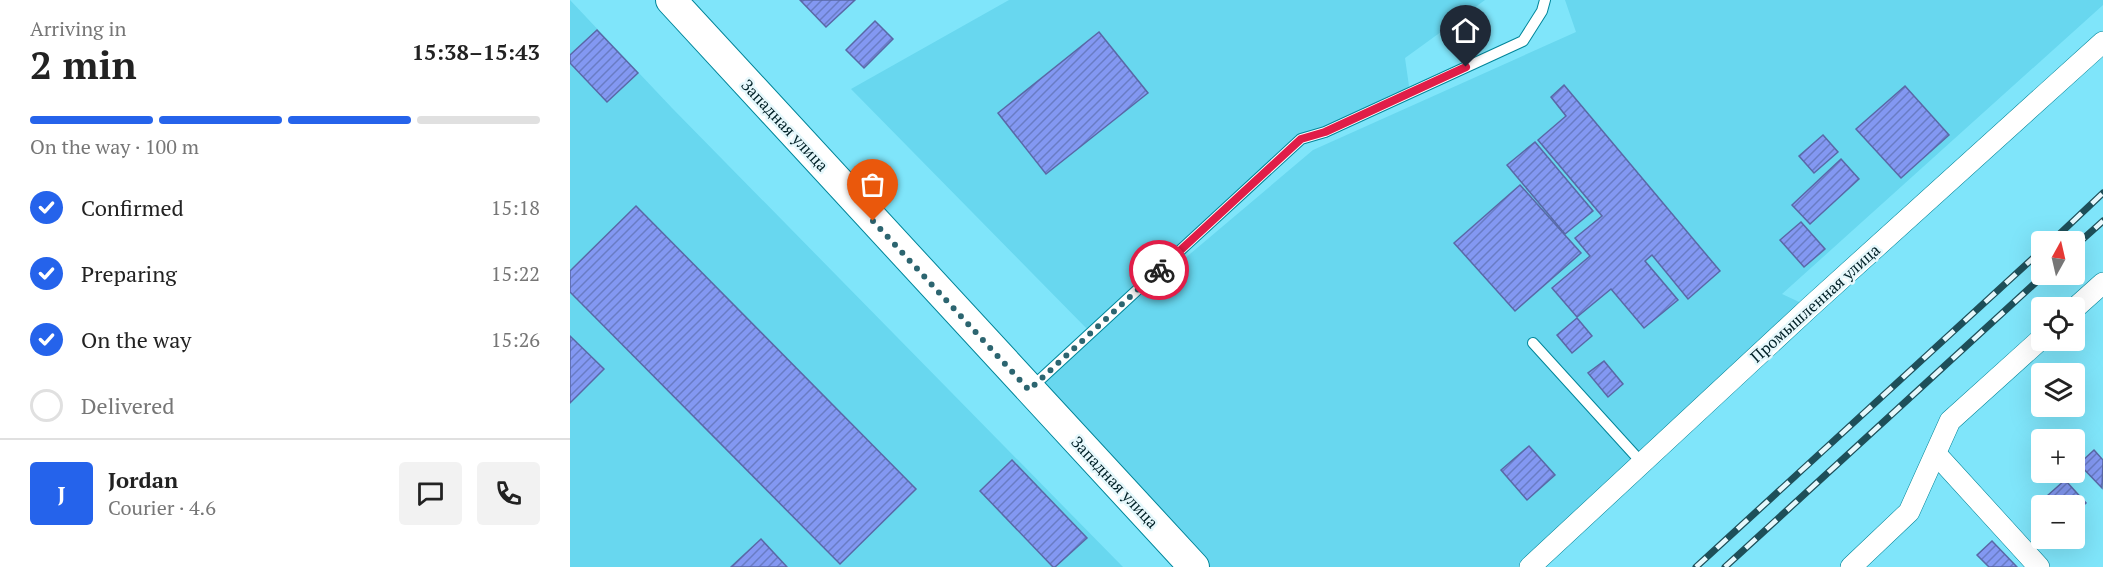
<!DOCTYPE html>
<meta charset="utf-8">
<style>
:root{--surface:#fff;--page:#f2f2f2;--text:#222;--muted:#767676;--line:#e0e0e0;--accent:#2563eb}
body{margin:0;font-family:"PT Serif",serif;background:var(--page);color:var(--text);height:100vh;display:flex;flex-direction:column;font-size:22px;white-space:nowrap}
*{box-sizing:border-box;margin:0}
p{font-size:20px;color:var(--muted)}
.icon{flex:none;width:33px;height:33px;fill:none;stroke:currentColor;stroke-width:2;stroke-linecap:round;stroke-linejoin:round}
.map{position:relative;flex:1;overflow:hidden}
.sheet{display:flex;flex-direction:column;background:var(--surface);width:570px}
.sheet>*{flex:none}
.needle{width:39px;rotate:8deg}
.tools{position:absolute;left:1461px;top:231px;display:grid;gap:12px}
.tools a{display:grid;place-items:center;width:54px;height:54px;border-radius:6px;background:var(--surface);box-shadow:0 6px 24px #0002;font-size:30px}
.pin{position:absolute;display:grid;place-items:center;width:51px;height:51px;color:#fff;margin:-62px -26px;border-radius:50% 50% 50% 0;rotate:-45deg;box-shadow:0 0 6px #0007}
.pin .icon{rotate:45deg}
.courier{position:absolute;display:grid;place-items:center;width:60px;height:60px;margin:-30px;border:4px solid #e11d48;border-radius:50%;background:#fff;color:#222;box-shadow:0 2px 8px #0007}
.summary em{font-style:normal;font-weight:800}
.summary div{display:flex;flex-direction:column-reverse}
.summary{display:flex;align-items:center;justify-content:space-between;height:102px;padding:0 30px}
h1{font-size:39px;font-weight:800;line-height:45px}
.bar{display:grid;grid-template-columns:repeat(4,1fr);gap:9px 6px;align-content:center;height:72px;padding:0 30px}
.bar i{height:8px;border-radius:4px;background:var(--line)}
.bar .on{background:var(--accent)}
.bar p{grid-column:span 4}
.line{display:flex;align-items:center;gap:15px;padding:0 30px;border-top:2px solid var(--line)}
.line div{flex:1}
.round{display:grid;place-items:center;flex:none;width:63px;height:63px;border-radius:6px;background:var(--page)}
ol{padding:0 30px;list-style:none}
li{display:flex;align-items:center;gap:18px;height:66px}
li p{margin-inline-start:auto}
li .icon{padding:6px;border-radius:50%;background:var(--accent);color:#fff;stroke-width:4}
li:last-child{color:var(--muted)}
li i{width:33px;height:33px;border:3px solid var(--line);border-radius:50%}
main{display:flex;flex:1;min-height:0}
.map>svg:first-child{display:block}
</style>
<main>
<section class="sheet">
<div class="summary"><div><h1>2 min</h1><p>Arriving in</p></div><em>15:38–15:43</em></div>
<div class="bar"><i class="on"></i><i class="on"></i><i class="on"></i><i></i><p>On the way · 100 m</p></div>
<ol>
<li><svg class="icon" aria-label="check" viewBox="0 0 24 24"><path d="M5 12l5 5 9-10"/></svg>Confirmed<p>15:18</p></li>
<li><svg class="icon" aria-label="check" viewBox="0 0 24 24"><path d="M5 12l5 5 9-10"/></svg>Preparing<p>15:22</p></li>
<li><svg class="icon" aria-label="check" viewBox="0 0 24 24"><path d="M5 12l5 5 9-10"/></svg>On the way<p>15:26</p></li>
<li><i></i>Delivered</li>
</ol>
<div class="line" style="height:108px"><b class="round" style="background:var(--accent);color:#fff">J</b><div><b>Jordan</b><p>Courier · 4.6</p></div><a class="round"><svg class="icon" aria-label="chat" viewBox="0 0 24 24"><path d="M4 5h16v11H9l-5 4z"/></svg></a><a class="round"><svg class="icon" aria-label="phone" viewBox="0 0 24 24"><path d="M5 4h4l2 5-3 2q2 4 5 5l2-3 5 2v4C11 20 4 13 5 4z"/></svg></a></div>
</section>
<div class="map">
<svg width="1533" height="567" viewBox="0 0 1533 567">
<defs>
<pattern id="building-hatch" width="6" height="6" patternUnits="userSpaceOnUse" patternTransform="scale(1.5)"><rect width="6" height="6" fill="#8398f2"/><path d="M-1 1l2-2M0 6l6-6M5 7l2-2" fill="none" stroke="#697cc4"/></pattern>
</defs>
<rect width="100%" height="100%" fill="#7fe5fa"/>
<g fill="#68d7ef">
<polygon points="0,0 102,108 553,567 0,567"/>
<polygon points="439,0 915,0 835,58 840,93 731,139 521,333 281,89"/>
<polygon points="995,0 1533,0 1533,5 1212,294 1240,307 959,567 624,567 459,390 743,150 1006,32"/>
</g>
<g fill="url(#building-hatch)" stroke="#5968a6" stroke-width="1.5">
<polygon points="230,0 285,0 256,27"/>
<polygon points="305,21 323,39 294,68 276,50"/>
<polygon points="27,30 68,73 37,102 0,63 0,55"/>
<polygon points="529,32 578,93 476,174 428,113"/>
<polygon points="994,85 1150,271 1118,299 1082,255 1075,261 1108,300 1074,328 1041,289 1007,317 982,288 1020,256 1005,238 1032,216 968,140 996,116 981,97"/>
<polygon points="1335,86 1379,135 1331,178 1286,129"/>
<polygon points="1253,135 1268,152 1244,173 1229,156"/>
<polygon points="965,142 1023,211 995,234 937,165"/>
<polygon points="1271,159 1289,179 1240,224 1222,205"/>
<polygon points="950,185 1011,253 945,311 884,243"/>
<polygon points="66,206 346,489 270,564 0,292 0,271"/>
<polygon points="1231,222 1255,249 1234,267 1210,240"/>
<polygon points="1007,318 1022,336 1002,353 987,335"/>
<polygon points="0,336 34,369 0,403"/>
<polygon points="1034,361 1053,384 1038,397 1018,373"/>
<polygon points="959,446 985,475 957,500 931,470"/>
<polygon points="1524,450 1533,460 1532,488 1509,464"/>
<polygon points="442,460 517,538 485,567 483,567 410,491"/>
<polygon points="1495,480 1516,503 1504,514 1504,506 1486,506 1477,496"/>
<polygon points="191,539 217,567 161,567"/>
<polygon points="1422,541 1447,567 1419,567 1407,555"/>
</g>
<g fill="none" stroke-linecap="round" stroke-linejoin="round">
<defs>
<g id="service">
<polyline points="963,343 1072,463"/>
<polyline points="461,388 731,139 755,132 953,41 972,11 975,0"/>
</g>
<g id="minor">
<polyline points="1504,309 1533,283"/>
<polyline points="1366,454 1469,567"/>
<polyline points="960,567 1240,307 1533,42"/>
<polyline points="1281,567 1339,512 1380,421 1472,338"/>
</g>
<polyline id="secondary" points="101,0 624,567"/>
</defs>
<use href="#service" stroke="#008599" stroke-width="12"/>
<use href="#minor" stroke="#008599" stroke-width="22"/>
<use href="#secondary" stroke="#008599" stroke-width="32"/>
<use href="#service" stroke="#fff" stroke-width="10"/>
<use href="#minor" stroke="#fff" stroke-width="21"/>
<use href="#secondary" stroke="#fff" stroke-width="30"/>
<defs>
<g id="rail">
<polyline points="1481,242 1533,193"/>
<polyline points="1504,247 1533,221"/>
<polyline points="1126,567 1472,250"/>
<polyline points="1155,567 1475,274"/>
</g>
</defs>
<use href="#rail" stroke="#1e4f59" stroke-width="7"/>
<use href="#rail" stroke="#e6f8fc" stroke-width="4.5" stroke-dasharray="14" stroke-linecap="butt"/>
</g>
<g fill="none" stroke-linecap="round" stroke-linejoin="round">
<polyline stroke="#2c6570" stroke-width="6" stroke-dasharray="0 10.8" points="303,221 459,390 589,270"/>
<polyline stroke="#e11d48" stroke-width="8" points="589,270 731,139 755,132 896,67"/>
</g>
<g text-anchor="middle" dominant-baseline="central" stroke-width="5" stroke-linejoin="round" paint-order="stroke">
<g font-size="16" fill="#002026" stroke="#e6f8fc">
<text transform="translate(215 125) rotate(47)">Западная улица</text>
<text transform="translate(1245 303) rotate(-42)">Промышленная улица</text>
<text transform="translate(545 482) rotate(47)">Западная улица</text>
</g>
</g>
</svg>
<div class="tools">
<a><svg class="needle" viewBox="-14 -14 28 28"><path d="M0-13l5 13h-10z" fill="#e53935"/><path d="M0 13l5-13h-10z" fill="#767676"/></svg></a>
<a><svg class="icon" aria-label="locate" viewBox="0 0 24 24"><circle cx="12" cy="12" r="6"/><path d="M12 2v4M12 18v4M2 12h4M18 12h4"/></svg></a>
<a><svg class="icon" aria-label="layers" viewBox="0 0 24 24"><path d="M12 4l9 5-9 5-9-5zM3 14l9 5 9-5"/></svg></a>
<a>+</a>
<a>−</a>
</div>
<div class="pin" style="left:303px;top:221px;background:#ea580c"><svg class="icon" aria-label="bag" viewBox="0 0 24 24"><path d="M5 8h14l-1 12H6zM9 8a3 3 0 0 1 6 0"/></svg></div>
<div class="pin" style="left:896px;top:67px;background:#1f2937"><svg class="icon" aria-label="home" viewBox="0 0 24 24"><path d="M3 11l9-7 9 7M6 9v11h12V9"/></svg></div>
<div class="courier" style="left:589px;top:270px"><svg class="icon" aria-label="bike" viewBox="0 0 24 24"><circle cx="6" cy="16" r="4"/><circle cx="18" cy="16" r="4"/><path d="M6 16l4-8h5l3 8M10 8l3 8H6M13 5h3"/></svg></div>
</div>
</main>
